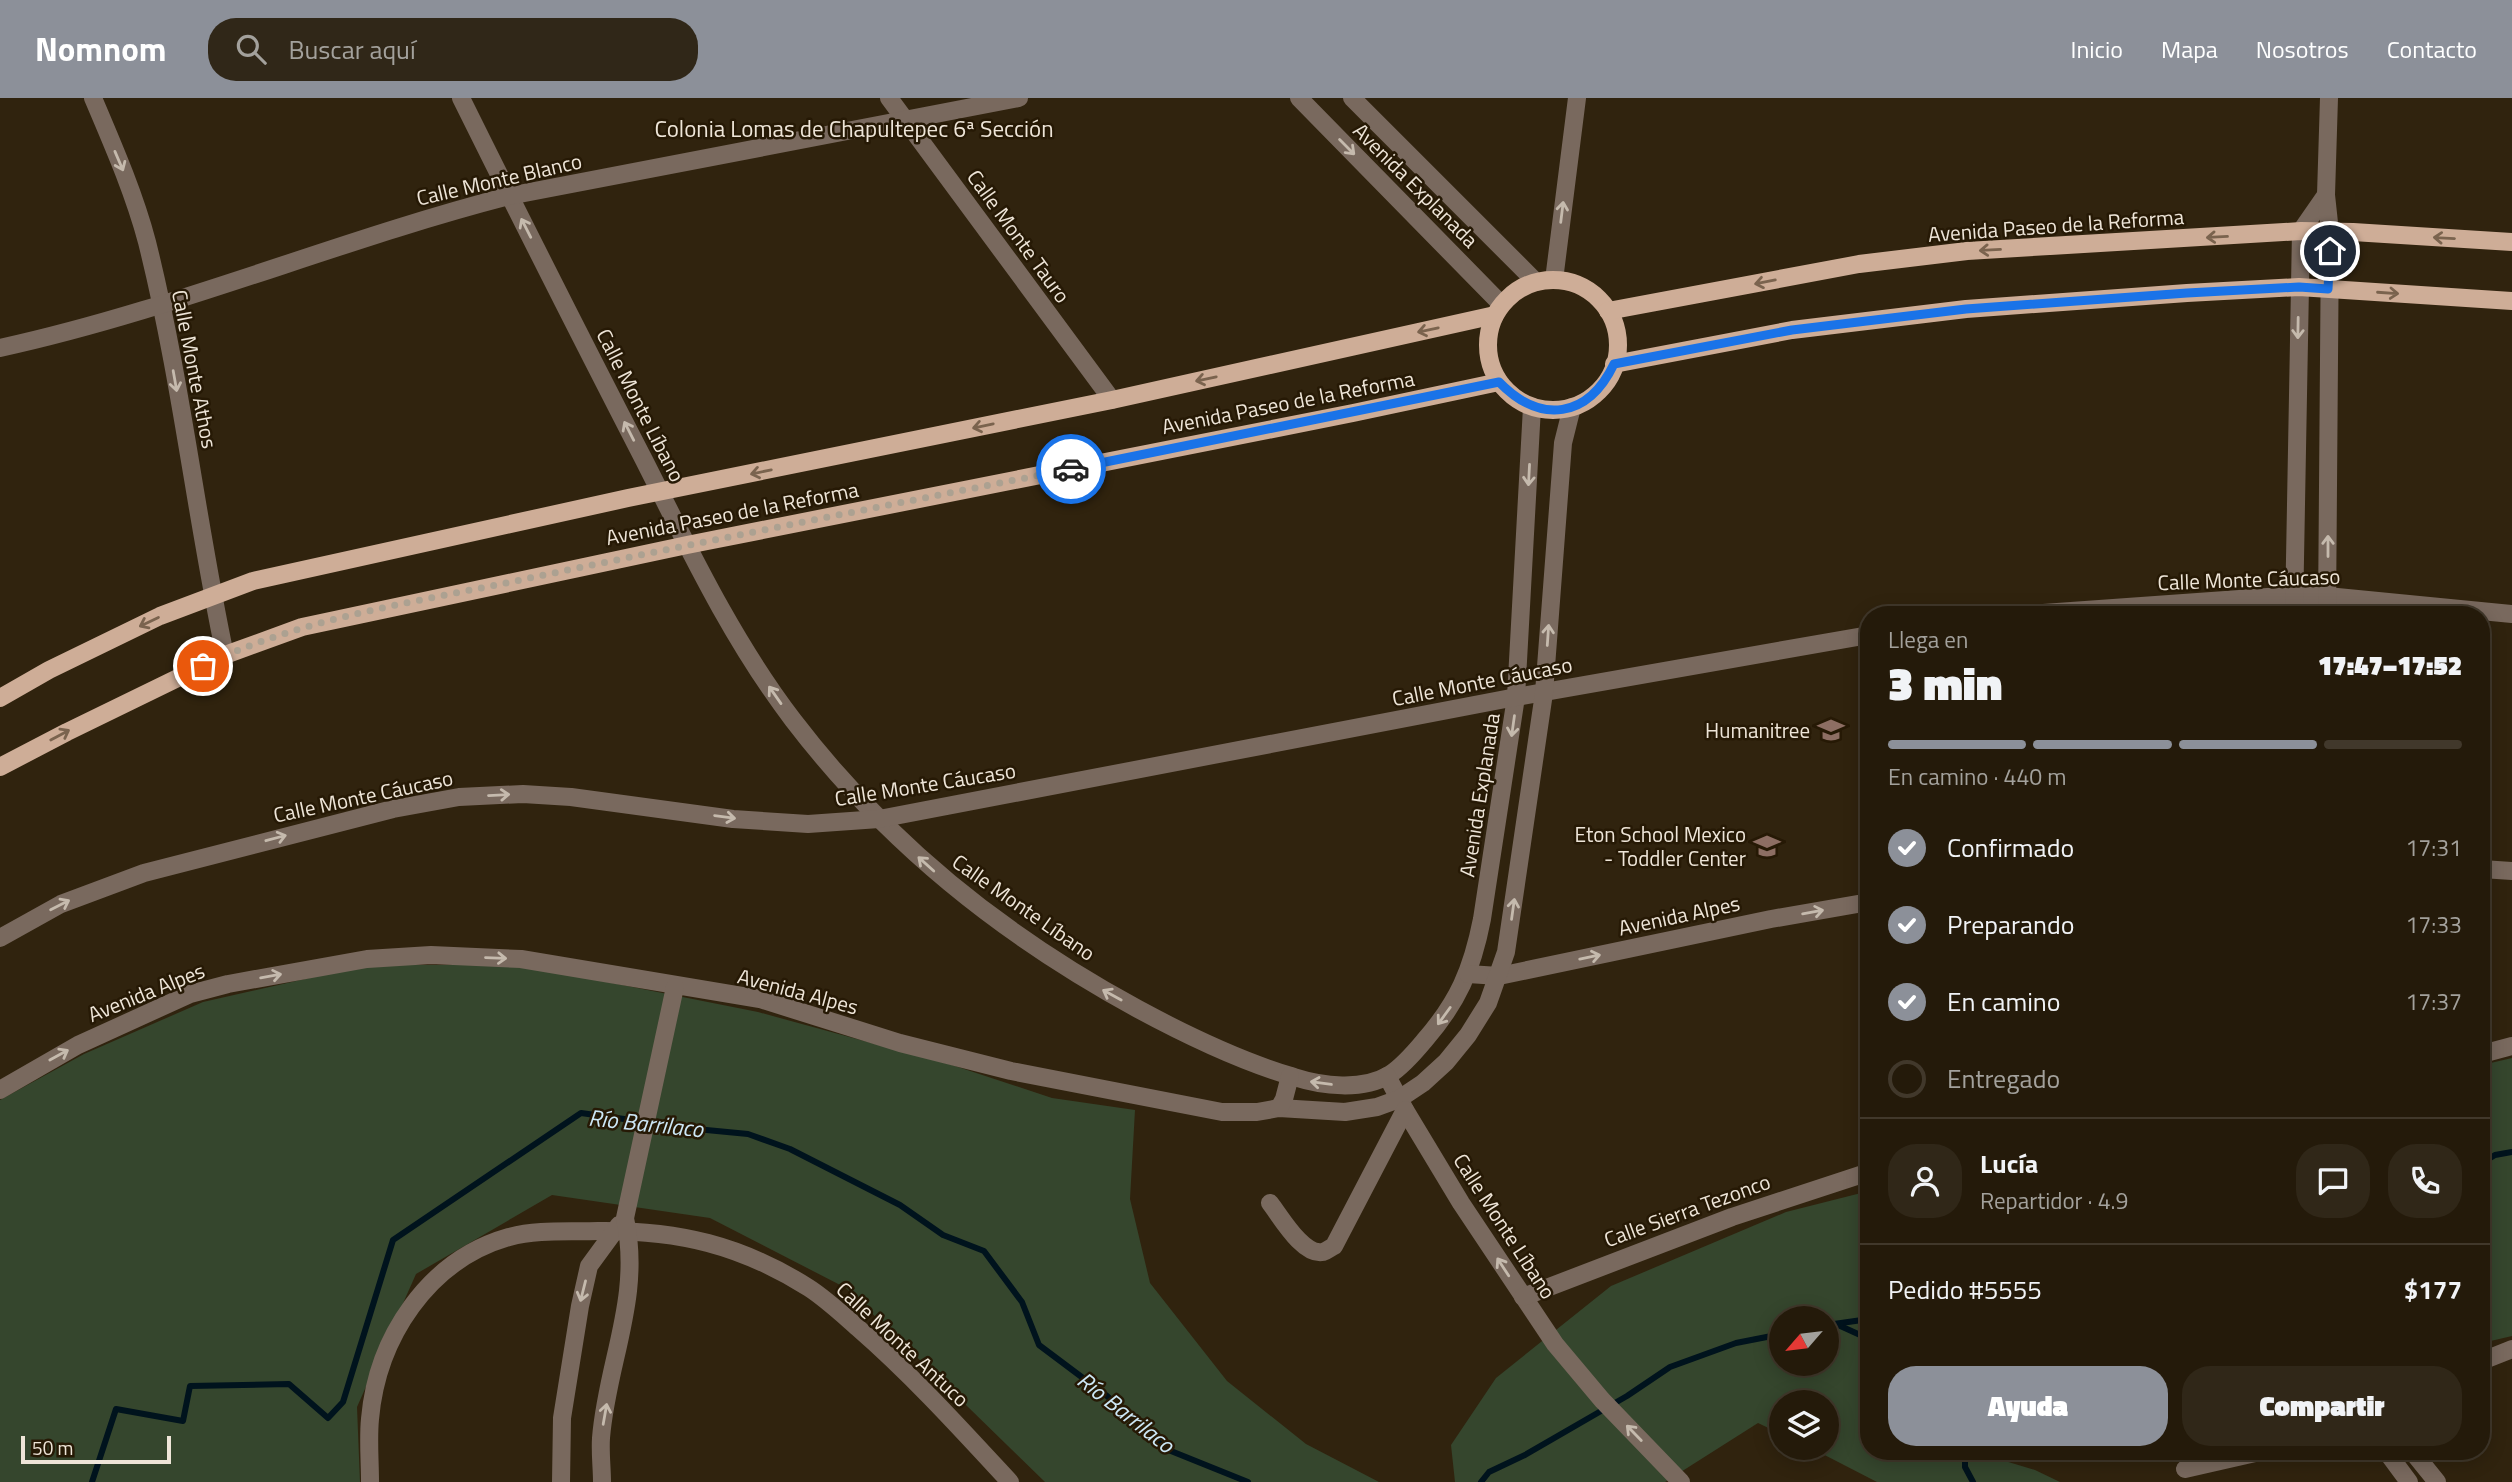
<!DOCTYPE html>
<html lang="es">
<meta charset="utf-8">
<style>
:root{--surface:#241a0a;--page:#302718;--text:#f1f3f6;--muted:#a3a19c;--line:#41382b;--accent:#8c9099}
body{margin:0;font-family:"Titillium Web",sans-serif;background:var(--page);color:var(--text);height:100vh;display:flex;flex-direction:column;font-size:26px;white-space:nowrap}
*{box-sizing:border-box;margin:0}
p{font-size:23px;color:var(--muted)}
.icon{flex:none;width:38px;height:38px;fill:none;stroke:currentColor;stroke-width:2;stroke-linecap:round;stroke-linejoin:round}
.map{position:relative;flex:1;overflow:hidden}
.details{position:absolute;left:1860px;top:508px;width:630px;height:854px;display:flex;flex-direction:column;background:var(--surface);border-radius:28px;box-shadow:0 4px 18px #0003,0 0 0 2px var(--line)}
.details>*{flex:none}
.needle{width:46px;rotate:242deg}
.buttons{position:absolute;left:1769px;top:1208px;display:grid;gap:14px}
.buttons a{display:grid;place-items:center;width:70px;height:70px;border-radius:50%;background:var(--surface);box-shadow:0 4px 18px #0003,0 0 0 2px var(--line);font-size:35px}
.scale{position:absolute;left:21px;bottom:18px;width:150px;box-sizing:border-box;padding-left:7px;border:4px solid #eee5d8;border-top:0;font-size:19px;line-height:24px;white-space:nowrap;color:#eee5d8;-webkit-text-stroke:5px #261905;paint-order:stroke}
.pin{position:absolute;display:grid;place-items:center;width:60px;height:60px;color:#fff;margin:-30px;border:4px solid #fff;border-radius:50%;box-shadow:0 2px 7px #0007}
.courier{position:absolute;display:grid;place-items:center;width:70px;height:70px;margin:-35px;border:5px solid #1a73e8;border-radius:50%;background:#fff;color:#222;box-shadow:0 2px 9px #0007}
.summary em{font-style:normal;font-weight:800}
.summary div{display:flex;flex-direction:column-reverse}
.summary{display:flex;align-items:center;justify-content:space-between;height:119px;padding:0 28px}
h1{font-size:46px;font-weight:800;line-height:52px}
.bar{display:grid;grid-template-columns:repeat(4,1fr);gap:10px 7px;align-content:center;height:84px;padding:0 28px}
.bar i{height:9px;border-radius:5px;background:var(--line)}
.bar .on{background:var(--accent)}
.bar p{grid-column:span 4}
.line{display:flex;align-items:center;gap:18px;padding:0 28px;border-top:2px solid var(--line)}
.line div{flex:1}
.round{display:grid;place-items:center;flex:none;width:74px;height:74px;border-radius:28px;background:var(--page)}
ol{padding:0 28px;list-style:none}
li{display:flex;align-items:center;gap:21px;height:77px}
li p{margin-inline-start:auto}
li .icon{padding:7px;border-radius:50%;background:var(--accent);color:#fff;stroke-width:4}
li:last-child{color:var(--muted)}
li i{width:38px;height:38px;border:4px solid var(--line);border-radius:50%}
.action{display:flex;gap:14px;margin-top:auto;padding:14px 28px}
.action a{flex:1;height:80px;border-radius:28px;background:var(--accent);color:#fff;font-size:28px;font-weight:800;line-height:80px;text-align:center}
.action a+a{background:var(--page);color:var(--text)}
header{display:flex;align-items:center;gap:42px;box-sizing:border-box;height:98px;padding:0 35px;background:var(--accent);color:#fff}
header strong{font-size:33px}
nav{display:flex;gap:38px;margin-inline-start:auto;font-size:24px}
.search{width:490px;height:63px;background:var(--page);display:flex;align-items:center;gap:18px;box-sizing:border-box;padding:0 24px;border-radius:28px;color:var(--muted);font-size:26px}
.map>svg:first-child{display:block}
</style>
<header>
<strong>Nomnom</strong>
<div class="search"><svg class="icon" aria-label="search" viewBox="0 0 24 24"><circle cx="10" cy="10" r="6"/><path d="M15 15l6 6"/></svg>Buscar aquí</div>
<nav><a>Inicio</a><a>Mapa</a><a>Nosotros</a><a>Contacto</a></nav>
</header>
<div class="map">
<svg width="2512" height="1384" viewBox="0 0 2512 1384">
<rect width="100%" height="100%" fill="#30230e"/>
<g fill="#35462d" fill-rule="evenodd">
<polygon points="367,867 522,867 758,914 952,967 1052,1000 1135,1012 1130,1101 1150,1185 1227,1283 1306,1346 1379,1384 1045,1384 846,1190 710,1120 552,1097 416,1176 357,1309 360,1384 0,1384 0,1002 84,956 203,904"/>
<polygon points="2512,960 2512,1238 2482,1245 2482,967"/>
<path d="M1869,1093V1353H1972L2035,1372L2060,1384H1877L1809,1349H1827V1304H1782L1781,1336L1758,1325L1665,1384H1455L1451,1347L1496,1280L1611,1188L1786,1114ZM1782,1220H1827V1265H1782Z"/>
</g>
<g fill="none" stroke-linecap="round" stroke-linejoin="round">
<g stroke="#00131d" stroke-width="6">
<polyline points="2482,1065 2495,1057 2512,1054"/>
<polyline points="1836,1226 1869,1241"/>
<polyline points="1827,1227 1869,1221"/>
<polyline points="1965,1353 1965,1369 1973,1384"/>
<polyline points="92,1384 116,1311 183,1323 190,1288 289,1286 328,1320 343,1304 393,1142 581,1015 696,1031 748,1036 790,1051 900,1107 943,1137 984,1153 1022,1204 1039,1247 1107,1298 1166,1351 1248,1384"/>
<polyline points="1481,1384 1489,1374 1525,1357 1627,1298 1670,1269 1736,1245 1782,1236"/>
</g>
<g stroke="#79695e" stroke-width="18">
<path d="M93,0C113,47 134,95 147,144C181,280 196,420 225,557"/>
<path d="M461,0C521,121 582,242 644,362C689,451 732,542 793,622C887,745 1002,837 1138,911C1188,938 1240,963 1294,979C1322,988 1362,993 1389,977C1402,969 1414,955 1424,943C1458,904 1472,872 1482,821L1516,599L1532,309"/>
<polyline points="889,0 1112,302"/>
<polyline points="1299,0 1501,206"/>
<polyline points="1352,0 1536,184"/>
<polyline points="1554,182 1577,0"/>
<path d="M0,250C174,212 338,142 509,98L1019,0"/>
<polyline points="2029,516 2294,497 2327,498 2512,516"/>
<polyline points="2294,516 2301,133 2326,97"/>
<polyline points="2327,516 2330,134 2326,97 2329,0"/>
<polyline points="2482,771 2512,773"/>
<polyline points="0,840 61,806 144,775 393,711 459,699 523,696 571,699 733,721 808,726 879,721 1516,599 1869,537"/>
<polyline points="1468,876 1499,878 1771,821 1869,804"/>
<polyline points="2482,956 2512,948"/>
<polyline points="1387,978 1405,1012 1461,1105 1555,1246 1602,1302 1681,1384"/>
<polyline points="0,992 78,947 190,896 228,886 367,861 431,857 521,861 760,901 900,945 1011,973 1222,1014 1257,1014 1279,1010 1345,1014 1377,1009 1399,1001 1423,985 1446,964 1468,937 1488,905 1506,854 1544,595 1563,345 1572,309"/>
<polyline points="1279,1010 1284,1001 1290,978"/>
<path d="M1270,1105C1281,1119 1303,1158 1323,1154C1327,1153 1330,1150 1334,1148L1405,1012"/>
<polyline points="1523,1199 1732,1119 1869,1074"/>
<polyline points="2482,1263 2512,1251"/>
<polyline points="2386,1353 2409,1384"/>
<polyline points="2412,1353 2437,1384"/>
<polyline points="2185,1371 2264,1353"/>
<path d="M370,1384C370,1363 368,1341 370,1321C377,1240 428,1162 509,1139C537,1131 569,1134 598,1133C678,1132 741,1147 809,1190C826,1201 842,1216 858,1230C912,1277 961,1331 1010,1384"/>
<polyline points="561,1384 562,1320 580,1208 589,1168 619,1127"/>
<path d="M602,1384C602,1370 600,1355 601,1340C607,1264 642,1200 625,1120L675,889"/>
</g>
<g stroke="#cead97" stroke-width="18">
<circle cx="1553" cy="247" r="65"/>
<polyline points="1608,213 1859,166 1967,153 2301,133 2353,134 2512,144"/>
<polyline points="1614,266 1792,232 1966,211 2187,195 2299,189 2512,203"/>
<polyline points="0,600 49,572 160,518 253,483 628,400 1112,302 1495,217"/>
<polyline points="0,669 67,634 225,557 302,529 687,447 1353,315 1499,284"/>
</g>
</g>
<defs><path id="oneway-shaft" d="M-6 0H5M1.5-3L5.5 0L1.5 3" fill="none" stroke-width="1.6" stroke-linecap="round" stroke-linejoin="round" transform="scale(1.75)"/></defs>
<g stroke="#c5baad">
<use href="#oneway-shaft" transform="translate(1347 49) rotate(45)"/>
<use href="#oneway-shaft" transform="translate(119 63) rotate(67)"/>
<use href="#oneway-shaft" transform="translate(1562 114) rotate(-83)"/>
<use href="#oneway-shaft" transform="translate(526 130) rotate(-117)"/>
<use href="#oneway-shaft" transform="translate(2298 230) rotate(91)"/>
<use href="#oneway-shaft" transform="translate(175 283) rotate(80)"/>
<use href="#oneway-shaft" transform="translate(629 333) rotate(-117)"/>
<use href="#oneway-shaft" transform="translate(1529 377) rotate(93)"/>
<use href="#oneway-shaft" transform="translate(2328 448) rotate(-90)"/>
<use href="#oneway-shaft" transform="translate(1548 537) rotate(-86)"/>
<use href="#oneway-shaft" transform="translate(775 597) rotate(-125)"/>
<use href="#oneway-shaft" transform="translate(1513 628) rotate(98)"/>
<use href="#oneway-shaft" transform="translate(499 697) rotate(-3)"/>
<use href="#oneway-shaft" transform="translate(725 719) rotate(8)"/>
<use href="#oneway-shaft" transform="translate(276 740) rotate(-15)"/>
<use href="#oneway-shaft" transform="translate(926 766) rotate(-138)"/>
<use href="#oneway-shaft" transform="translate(60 807) rotate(-27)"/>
<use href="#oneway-shaft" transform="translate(1513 811) rotate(-82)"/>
<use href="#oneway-shaft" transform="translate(1813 814) rotate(-10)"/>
<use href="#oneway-shaft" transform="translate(1590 859) rotate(-12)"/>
<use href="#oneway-shaft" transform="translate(496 860) rotate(2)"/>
<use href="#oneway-shaft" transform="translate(271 878) rotate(-10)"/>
<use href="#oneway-shaft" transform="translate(1112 897) rotate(-151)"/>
<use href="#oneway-shaft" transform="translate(1444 918) rotate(126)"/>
<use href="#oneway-shaft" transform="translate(59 957) rotate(-29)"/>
<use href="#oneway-shaft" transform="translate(1321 985) rotate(-172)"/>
<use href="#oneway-shaft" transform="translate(1503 1169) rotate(-123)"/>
<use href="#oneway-shaft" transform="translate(583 1193) rotate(104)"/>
<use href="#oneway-shaft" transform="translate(605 1316) rotate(-80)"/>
<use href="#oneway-shaft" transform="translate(1634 1335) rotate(-134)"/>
</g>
<g stroke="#7a634e">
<use href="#oneway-shaft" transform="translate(2217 139) rotate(177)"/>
<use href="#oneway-shaft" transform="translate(2444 140) rotate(-177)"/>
<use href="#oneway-shaft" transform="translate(1990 152) rotate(177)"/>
<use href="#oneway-shaft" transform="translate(1765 184) rotate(169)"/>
<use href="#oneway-shaft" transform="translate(2388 195) rotate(4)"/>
<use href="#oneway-shaft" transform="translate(1428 232) rotate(168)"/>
<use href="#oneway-shaft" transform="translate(1206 281) rotate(168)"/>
<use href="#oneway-shaft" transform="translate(983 328) rotate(168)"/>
<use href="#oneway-shaft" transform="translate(761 374) rotate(168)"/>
<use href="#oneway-shaft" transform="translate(149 524) rotate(154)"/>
<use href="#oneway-shaft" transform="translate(60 637) rotate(-28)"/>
</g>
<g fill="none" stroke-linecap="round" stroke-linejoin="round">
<path stroke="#aca191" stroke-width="7" stroke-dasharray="0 12.6" d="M203,568C303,519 417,504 525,481C706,443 888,407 1071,371"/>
<path stroke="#1a73e8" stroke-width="9" d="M1071,371L1499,284C1541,327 1588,320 1614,266L1792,232L1966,211L2187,195L2299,189L2328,191L2330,153"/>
</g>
<defs>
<symbol id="school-bare" viewBox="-9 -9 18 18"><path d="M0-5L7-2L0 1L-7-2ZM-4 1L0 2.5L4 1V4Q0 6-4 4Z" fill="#8d6e63" stroke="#261905" stroke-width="2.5" paint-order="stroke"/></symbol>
</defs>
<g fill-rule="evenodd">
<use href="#school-bare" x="1812" y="613" width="38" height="38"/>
<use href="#school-bare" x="1748" y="729" width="38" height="38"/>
</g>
<g text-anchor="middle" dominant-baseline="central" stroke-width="5" stroke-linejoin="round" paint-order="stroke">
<g font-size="21" fill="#eee5d8" stroke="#261905">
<text transform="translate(499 81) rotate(-13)">Calle Monte Blanco</text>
<text transform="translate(1416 87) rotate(45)">Avenida Explanada</text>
<text transform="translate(2056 127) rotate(-4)">Avenida Paseo de la Reforma</text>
<text transform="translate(1019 138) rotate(54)">Calle Monte Tauro</text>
<text transform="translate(195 271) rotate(79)">Calle Monte Athos</text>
<text transform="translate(1288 304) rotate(-11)">Avenida Paseo de la Reforma</text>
<text transform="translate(641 307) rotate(63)">Calle Monte Líbano</text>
<text transform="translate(732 415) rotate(-11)">Avenida Paseo de la Reforma</text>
<text transform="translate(2249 481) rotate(-2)">Calle Monte Cáucaso</text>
<text transform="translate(1482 583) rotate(-11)">Calle Monte Cáucaso</text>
<text transform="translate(925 686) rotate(-9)">Calle Monte Cáucaso</text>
<text transform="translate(1479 697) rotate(-81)">Avenida Explanada</text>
<text transform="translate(363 698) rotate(-12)">Calle Monte Cáucaso</text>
<text transform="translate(1024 809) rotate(35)">Calle Monte Líbano</text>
<text transform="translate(1679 817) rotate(-12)">Avenida Alpes</text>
<text transform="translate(798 893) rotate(15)">Avenida Alpes</text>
<text transform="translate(146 894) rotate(-22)">Avenida Alpes</text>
<text transform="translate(1687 1112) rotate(-20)">Calle Sierra Tezonco</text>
<text transform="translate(1505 1128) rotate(57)">Calle Monte Líbano</text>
<text transform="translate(903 1246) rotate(43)">Calle Monte Antuco</text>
</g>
<g font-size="21" fill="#eee5d8" stroke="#261905" text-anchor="end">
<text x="1810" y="632">Humanitree</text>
<text x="1746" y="736">Eton School Mexico<tspan x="1746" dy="24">- Toddler Center</tspan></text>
</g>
<g font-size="23" fill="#eee5d8" stroke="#261905">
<text x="854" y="30">Colonia Lomas de Chapultepec 6ª Sección</text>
</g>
<g font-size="23" font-style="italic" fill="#cde8f7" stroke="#261905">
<text transform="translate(646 1025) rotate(6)">Río Barrilaco</text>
<text transform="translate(1126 1314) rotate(38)">Río Barrilaco</text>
</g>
</g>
</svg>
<div class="buttons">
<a><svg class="needle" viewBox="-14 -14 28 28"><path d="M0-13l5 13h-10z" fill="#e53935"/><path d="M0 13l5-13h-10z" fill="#a3a19c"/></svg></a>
<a><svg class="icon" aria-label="layers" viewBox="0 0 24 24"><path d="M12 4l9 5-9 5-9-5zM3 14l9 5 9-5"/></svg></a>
</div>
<div class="scale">50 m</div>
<div class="pin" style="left:203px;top:568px;background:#ea580c"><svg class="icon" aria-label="bag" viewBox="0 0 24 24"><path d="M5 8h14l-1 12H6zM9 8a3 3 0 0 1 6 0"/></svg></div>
<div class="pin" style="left:2330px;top:153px;background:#1f2937"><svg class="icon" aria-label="home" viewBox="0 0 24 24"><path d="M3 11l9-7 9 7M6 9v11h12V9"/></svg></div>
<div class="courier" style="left:1071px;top:371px"><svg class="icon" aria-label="car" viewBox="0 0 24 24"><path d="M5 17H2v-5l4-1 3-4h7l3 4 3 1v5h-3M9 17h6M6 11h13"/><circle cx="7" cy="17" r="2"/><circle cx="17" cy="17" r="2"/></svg></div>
<section class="details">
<div class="summary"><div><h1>3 min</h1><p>Llega en</p></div><em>17:47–17:52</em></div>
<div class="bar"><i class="on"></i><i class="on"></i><i class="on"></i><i></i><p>En camino · 440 m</p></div>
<ol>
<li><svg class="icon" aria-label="check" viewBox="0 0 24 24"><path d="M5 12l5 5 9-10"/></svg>Confirmado<p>17:31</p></li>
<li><svg class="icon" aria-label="check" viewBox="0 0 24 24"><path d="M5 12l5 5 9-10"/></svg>Preparando<p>17:33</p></li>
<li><svg class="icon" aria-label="check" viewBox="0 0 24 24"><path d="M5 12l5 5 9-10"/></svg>En camino<p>17:37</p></li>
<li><i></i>Entregado</li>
</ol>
<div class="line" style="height:126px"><a class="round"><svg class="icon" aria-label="person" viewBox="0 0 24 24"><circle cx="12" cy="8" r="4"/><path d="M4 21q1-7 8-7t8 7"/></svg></a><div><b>Lucía</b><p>Repartidor · 4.9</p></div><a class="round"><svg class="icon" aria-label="chat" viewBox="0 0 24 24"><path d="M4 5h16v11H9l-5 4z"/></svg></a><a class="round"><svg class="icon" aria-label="phone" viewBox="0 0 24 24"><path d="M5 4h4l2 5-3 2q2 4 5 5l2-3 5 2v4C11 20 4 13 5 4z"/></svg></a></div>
<div class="line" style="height:91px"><div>Pedido #5555</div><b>$177</b></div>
<div class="action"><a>Ayuda</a><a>Compartir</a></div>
</section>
</div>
